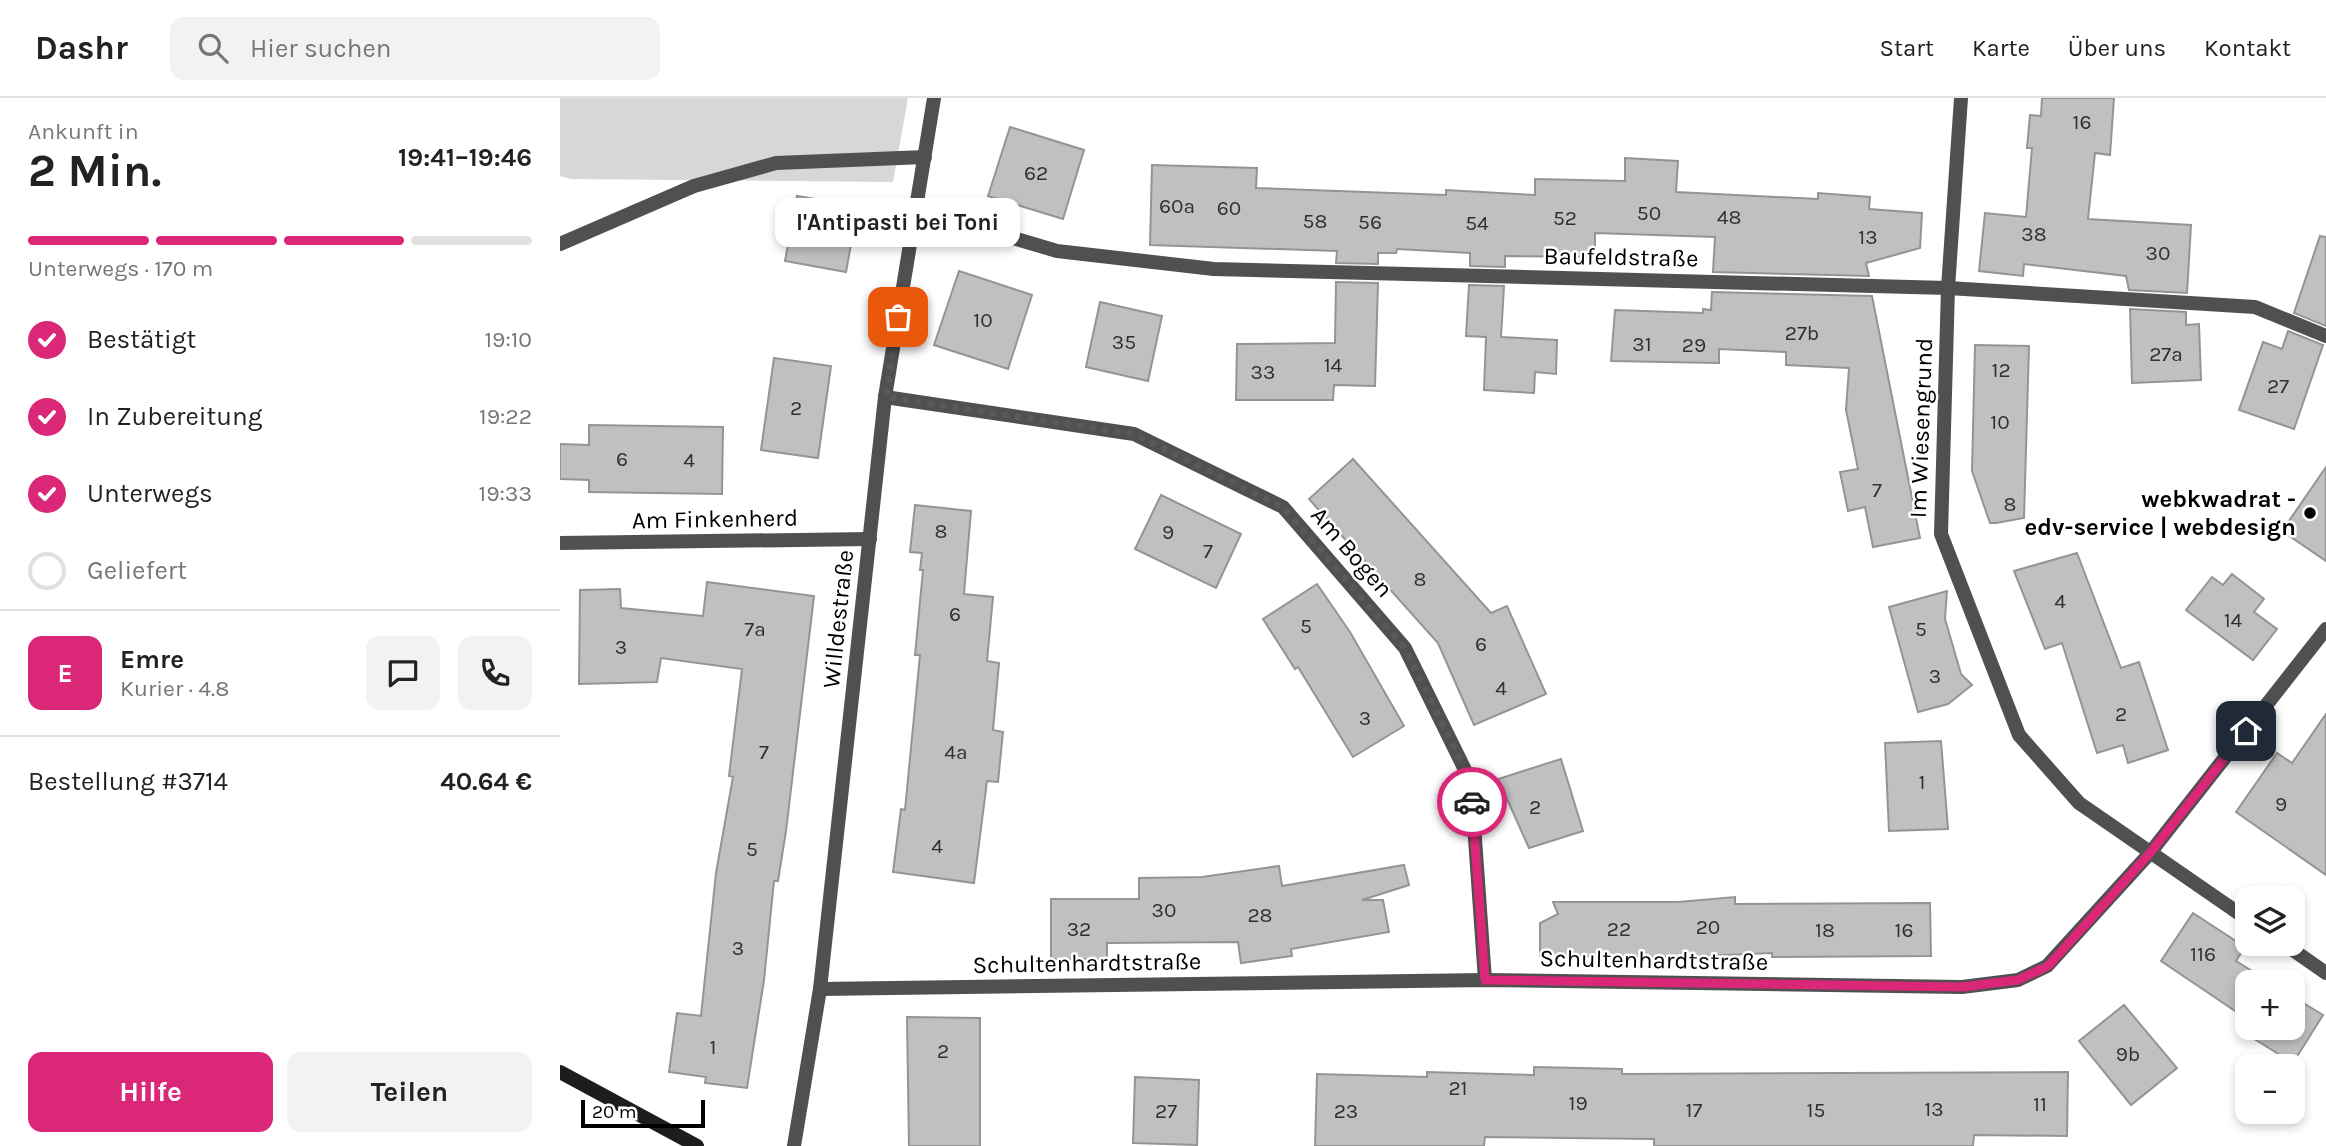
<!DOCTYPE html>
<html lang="de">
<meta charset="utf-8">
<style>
:root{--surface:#fff;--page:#f2f2f2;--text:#222;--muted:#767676;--line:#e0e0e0;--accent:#db2777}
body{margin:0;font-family:Karla,sans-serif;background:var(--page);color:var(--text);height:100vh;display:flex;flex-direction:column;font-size:26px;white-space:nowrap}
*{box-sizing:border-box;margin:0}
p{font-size:23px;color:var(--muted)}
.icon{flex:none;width:38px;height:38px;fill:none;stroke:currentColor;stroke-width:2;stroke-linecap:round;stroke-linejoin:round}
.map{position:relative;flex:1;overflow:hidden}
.details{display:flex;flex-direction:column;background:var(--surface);width:560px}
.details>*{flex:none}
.buttons{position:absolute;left:1675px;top:788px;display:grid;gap:14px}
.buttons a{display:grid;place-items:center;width:70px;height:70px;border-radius:14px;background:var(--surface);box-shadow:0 4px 10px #0003;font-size:35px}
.scale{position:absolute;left:21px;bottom:18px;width:124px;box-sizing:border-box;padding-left:7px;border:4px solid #000;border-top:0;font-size:19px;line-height:24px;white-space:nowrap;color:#000;-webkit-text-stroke:5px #fff;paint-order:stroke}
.pin{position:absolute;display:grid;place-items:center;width:60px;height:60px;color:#fff;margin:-30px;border-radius:14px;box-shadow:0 4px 10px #0006}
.courier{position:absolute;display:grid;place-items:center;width:70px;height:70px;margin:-35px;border:5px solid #db2777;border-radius:50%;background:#fff;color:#222;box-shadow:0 2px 9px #0007}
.bubble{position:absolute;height:49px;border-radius:14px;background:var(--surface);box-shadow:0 4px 10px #0003;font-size:23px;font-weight:700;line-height:49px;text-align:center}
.overview em{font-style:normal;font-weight:700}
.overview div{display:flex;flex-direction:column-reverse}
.overview{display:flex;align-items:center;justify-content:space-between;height:119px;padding:0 28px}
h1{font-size:46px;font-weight:700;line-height:52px}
.bar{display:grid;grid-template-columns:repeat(4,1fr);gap:10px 7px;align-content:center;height:84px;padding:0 28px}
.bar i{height:9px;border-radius:5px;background:var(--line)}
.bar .selected{background:var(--accent)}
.bar p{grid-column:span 4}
.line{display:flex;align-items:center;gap:18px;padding:0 28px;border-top:2px solid var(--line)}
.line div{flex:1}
.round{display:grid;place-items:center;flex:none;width:74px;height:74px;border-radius:14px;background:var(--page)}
ol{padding:0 28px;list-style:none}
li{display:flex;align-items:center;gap:21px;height:77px}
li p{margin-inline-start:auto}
li .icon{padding:7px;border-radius:50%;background:var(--accent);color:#fff;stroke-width:4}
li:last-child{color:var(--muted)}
li i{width:38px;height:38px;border:4px solid var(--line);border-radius:50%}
.primary-button{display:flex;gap:14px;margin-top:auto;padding:14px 28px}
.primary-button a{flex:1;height:80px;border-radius:14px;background:var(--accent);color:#fff;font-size:28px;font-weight:700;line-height:80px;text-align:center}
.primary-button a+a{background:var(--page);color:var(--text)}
header{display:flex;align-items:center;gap:42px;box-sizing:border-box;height:98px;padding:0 35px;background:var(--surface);border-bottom:2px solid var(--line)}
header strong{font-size:33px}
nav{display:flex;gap:38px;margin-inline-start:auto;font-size:24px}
.search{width:490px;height:63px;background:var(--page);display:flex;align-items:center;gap:18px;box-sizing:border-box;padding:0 24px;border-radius:14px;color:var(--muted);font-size:26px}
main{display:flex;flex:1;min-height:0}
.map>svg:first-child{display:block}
</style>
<header>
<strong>Dashr</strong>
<div class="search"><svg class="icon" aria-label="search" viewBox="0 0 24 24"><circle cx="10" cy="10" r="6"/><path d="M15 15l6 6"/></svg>Hier suchen</div>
<nav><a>Start</a><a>Karte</a><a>Über uns</a><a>Kontakt</a></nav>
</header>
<main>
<section class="details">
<div class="overview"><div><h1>2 Min.</h1><p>Ankunft in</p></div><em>19:41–19:46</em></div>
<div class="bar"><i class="selected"></i><i class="selected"></i><i class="selected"></i><i></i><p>Unterwegs · 170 m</p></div>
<ol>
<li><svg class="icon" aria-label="check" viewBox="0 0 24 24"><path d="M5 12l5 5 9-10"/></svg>Bestätigt<p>19:10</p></li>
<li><svg class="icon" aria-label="check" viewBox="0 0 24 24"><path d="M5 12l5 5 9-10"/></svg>In Zubereitung<p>19:22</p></li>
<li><svg class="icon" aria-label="check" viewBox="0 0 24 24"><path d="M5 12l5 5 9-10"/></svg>Unterwegs<p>19:33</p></li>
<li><i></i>Geliefert</li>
</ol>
<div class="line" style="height:126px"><b class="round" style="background:var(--accent);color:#fff">E</b><div><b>Emre</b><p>Kurier · 4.8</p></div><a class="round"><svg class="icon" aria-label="chat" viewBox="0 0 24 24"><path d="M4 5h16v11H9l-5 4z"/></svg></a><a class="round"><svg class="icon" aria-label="phone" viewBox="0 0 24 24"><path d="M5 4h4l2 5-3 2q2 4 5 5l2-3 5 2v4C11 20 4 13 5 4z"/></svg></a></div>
<div class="line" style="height:91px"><div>Bestellung #3714</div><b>40.64 €</b></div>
<div class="primary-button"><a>Hilfe</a><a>Teilen</a></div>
</section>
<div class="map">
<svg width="1766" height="1048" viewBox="0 0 1766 1048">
<rect width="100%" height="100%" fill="#fff"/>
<polygon fill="#d7d7d7" points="0,0 348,0 333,84 11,81 0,78"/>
<g fill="#c0c0c0" stroke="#949494" stroke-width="2">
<polygon points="1482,0 1554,0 1550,57 1535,55 1528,121 1631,127 1627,195 1569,192 1566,178 1464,166 1463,178 1419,173 1425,115 1466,119 1472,50 1467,50 1470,17 1481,18"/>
<polygon points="450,29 524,52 503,121 428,98"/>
<polygon points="1065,60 1118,63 1116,94 1258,101 1258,95 1310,99 1309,111 1362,115 1360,150 1306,165 1309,178 1153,174 1155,139 1035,135 1035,159 945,158 945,169 910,168 910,155 837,151 836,155 818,155 818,166 776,165 777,153 590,147 592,67 697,70 696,90 886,97 886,92 975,97 975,81 1065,83"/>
<polygon points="237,98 298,108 286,174 225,163"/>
<polygon points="1760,138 1766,139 1766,228 1734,215"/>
<polygon points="399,173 472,197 448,271 374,247"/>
<polygon points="776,184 818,185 815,288 774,287 773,302 676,302 677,246 775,245"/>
<polygon points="909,187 944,188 941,239 997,242 996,276 975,274 974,295 924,292 926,239 906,238"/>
<polygon points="1152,194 1312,198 1360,440 1313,449 1305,409 1288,413 1280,374 1298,371 1286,312 1289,270 1226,267 1226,254 1159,251 1159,265 1051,263 1055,212 1143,215 1143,211 1151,212"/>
<polygon points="540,204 602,218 588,283 526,269"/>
<polygon points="1570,211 1626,214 1626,227 1639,226 1641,282 1572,285"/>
<polygon points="1728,233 1763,247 1734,331 1679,312 1703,244 1722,251"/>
<polygon points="1415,247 1469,248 1464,420 1436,425 1430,425 1412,373"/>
<polygon points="214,260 271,268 258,360 201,352"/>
<polygon points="29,327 163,329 162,396 29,394 29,382 0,381 0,346 29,347"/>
<polygon points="793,361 931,515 947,508 986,596 914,627 878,545 749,401"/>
<polygon points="1766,369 1766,463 1722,433"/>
<polygon points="601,397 681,436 656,490 575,451"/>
<polygon points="355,407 411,413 404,496 433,499 427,563 439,565 433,632 443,634 438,684 427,683 414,785 333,774 341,711 345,712 360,557 355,557 363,472 360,472 362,455 350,454"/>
<polygon points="1517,455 1561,570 1579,564 1608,652 1568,665 1563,647 1537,655 1502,545 1485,551 1454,473"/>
<polygon points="1672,476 1704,501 1694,514 1717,531 1693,562 1626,512 1652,479 1663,487"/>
<polygon points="147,484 254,498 226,733 218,783 214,783 204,882 187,990 145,985 146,979 109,974 117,915 141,918 156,775 173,679 169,678 182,571 101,560 97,584 19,586 20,492 60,491 61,510 143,518"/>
<polygon points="757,486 790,534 844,628 793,659 738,569 735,571 703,521"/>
<polygon points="1387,493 1385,521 1401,576 1412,587 1388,606 1358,614 1329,509"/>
<polygon points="1766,616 1766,777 1676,714 1717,655 1732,665"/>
<polygon points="1381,643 1388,731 1329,733 1325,645"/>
<polygon points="1001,661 1023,733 969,750 938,681"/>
<polygon points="844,767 849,787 802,802 823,802 829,834 731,851 732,858 681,865 678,844 547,845 547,861 491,861 491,801 579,801 579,780 642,779 719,768 722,788"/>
<polygon points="1175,799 1175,806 1370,805 1371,858 1212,859 1212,855 1121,859 980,858 980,825 998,816 993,804 1118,804"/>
<polygon points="1633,815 1685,849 1676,863 1710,884 1687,884 1687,921 1601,863"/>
<polygon points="1732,898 1763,917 1733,965 1683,934 1687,928 1732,929"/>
<polygon points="1564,907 1617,970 1571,1007 1519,943"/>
<polygon points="347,919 420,920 420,1048 349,1048"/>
<polygon points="974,969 1062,971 1062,976 1508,974 1507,1038 1414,1037 1413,1048 1094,1048 1094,1041 925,1039 924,1048 755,1048 757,976 867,979 867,974 974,977"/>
<polygon points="575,979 639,982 637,1047 573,1045"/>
</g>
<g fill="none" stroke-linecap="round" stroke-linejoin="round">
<polyline stroke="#505050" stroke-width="14" points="0,146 134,88 216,65 365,59"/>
<g stroke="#505050" stroke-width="14">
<polyline points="1401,0 1388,190 1381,436 1459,637 1519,705 1687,821"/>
<polyline points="355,111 497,153 654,171 1388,190 1695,209 1766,238"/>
<polyline points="325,299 574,336 723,409 845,550 911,684 925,882"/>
<polyline points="0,445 310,441"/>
<polyline points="1723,845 1766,875"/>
<polyline points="260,891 925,882 1402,889 1458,882 1487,868 1590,755 1766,531"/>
<polyline points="234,1048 260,891 325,299 374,0"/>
</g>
<polyline stroke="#1d1d1d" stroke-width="14" points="0,974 137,1048"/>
</g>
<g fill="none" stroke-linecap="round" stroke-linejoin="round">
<polyline stroke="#595959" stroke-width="7" stroke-dasharray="0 12.6" points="338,219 326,299 574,336 723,409 845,550 911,684 912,704"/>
<polyline stroke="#db2777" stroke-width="9" points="912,704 925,882 1402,889 1458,882 1488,868 1590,755 1686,633"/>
</g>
<circle fill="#000" stroke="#fff" stroke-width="2.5" cx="1750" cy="415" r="7"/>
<g text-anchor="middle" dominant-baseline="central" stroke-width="5" stroke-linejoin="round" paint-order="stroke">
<g font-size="21" fill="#303030">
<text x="1522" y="24">16</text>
<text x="476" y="75">62</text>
<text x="617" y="108">60a</text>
<text x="669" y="110">60</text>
<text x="1089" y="115">50</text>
<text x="1169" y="119">48</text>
<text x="1005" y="120">52</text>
<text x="755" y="123">58</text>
<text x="810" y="124">56</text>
<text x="917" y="125">54</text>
<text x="1474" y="136">38</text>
<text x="1308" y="139">13</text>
<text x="1598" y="155">30</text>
<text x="423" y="222">10</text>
<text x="1242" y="235">27b</text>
<text x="564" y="244">35</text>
<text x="1082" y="246">31</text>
<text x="1134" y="247">29</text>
<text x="1606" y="256">27a</text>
<text x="773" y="267">14</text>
<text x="1441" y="272">12</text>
<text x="703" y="274">33</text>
<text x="1718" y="288">27</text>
<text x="236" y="310">2</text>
<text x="1440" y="324">10</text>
<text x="62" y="361">6</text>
<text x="129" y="362">4</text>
<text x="1317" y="392">7</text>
<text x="1450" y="406">8</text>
<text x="381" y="433">8</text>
<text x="608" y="434">9</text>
<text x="648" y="453">7</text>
<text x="860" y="481">8</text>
<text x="1500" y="503">4</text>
<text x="395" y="516">6</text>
<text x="1673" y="522">14</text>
<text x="746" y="528">5</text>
<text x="195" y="531">7a</text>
<text x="1361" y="531">5</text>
<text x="921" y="546">6</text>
<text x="61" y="549">3</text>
<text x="1375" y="578">3</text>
<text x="941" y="590">4</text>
<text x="1561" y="616">2</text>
<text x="805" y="620">3</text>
<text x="204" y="654">7</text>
<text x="396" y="654">4a</text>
<text x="1362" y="684">1</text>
<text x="1721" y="706">9</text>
<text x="975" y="709">2</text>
<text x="377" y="748">4</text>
<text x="192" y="751">5</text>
<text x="604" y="812">30</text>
<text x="700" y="817">28</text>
<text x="1148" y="829">20</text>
<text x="519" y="831">32</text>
<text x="1059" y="831">22</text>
<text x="1265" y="832">18</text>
<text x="1344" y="832">16</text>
<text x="178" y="850">3</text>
<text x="1643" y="856">116</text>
<text x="153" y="949">1</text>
<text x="383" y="953">2</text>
<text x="1568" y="956">9b</text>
<text x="898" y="990">21</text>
<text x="1018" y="1005">19</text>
<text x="1480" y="1006">11</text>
<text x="1374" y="1011">13</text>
<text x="1134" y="1012">17</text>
<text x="1256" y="1012">15</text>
<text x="606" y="1013">27</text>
<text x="786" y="1013">23</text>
</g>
<g font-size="24" fill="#000" stroke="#fff">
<text transform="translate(1061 159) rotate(1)">Baufeldstraße</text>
<text transform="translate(1361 330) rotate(-88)">Im Wiesengrund</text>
<text transform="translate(155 421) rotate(-1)">Am Finkenherd</text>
<text transform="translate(792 454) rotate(49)">Am Bogen</text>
<text transform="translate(278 521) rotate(-84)">Willdestraße</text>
<text transform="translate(1094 862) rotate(1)">Schultenhardtstraße</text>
<text transform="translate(527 865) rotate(-1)">Schultenhardtstraße</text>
</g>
<g font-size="24" font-weight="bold" fill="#000" stroke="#fff" text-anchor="end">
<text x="1736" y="401">webkwadrat -<tspan x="1736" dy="28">edv-service | webdesign</tspan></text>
</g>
</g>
</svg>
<div class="buttons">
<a><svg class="icon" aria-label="layers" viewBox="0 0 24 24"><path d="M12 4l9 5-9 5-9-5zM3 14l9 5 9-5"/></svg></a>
<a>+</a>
<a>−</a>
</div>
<div class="scale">20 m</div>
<div class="pin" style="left:338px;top:219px;background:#ea580c"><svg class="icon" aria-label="bag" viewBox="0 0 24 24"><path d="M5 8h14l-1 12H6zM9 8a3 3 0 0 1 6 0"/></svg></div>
<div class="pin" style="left:1686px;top:633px;background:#1f2937"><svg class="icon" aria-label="home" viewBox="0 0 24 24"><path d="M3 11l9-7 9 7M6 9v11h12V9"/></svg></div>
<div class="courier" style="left:912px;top:704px"><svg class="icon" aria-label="car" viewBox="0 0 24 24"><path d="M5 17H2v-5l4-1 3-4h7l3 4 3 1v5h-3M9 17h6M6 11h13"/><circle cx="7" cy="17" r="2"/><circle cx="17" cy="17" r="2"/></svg></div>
<div class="bubble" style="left:215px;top:100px;width:245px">l'Antipasti bei Toni</div>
</div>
</main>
